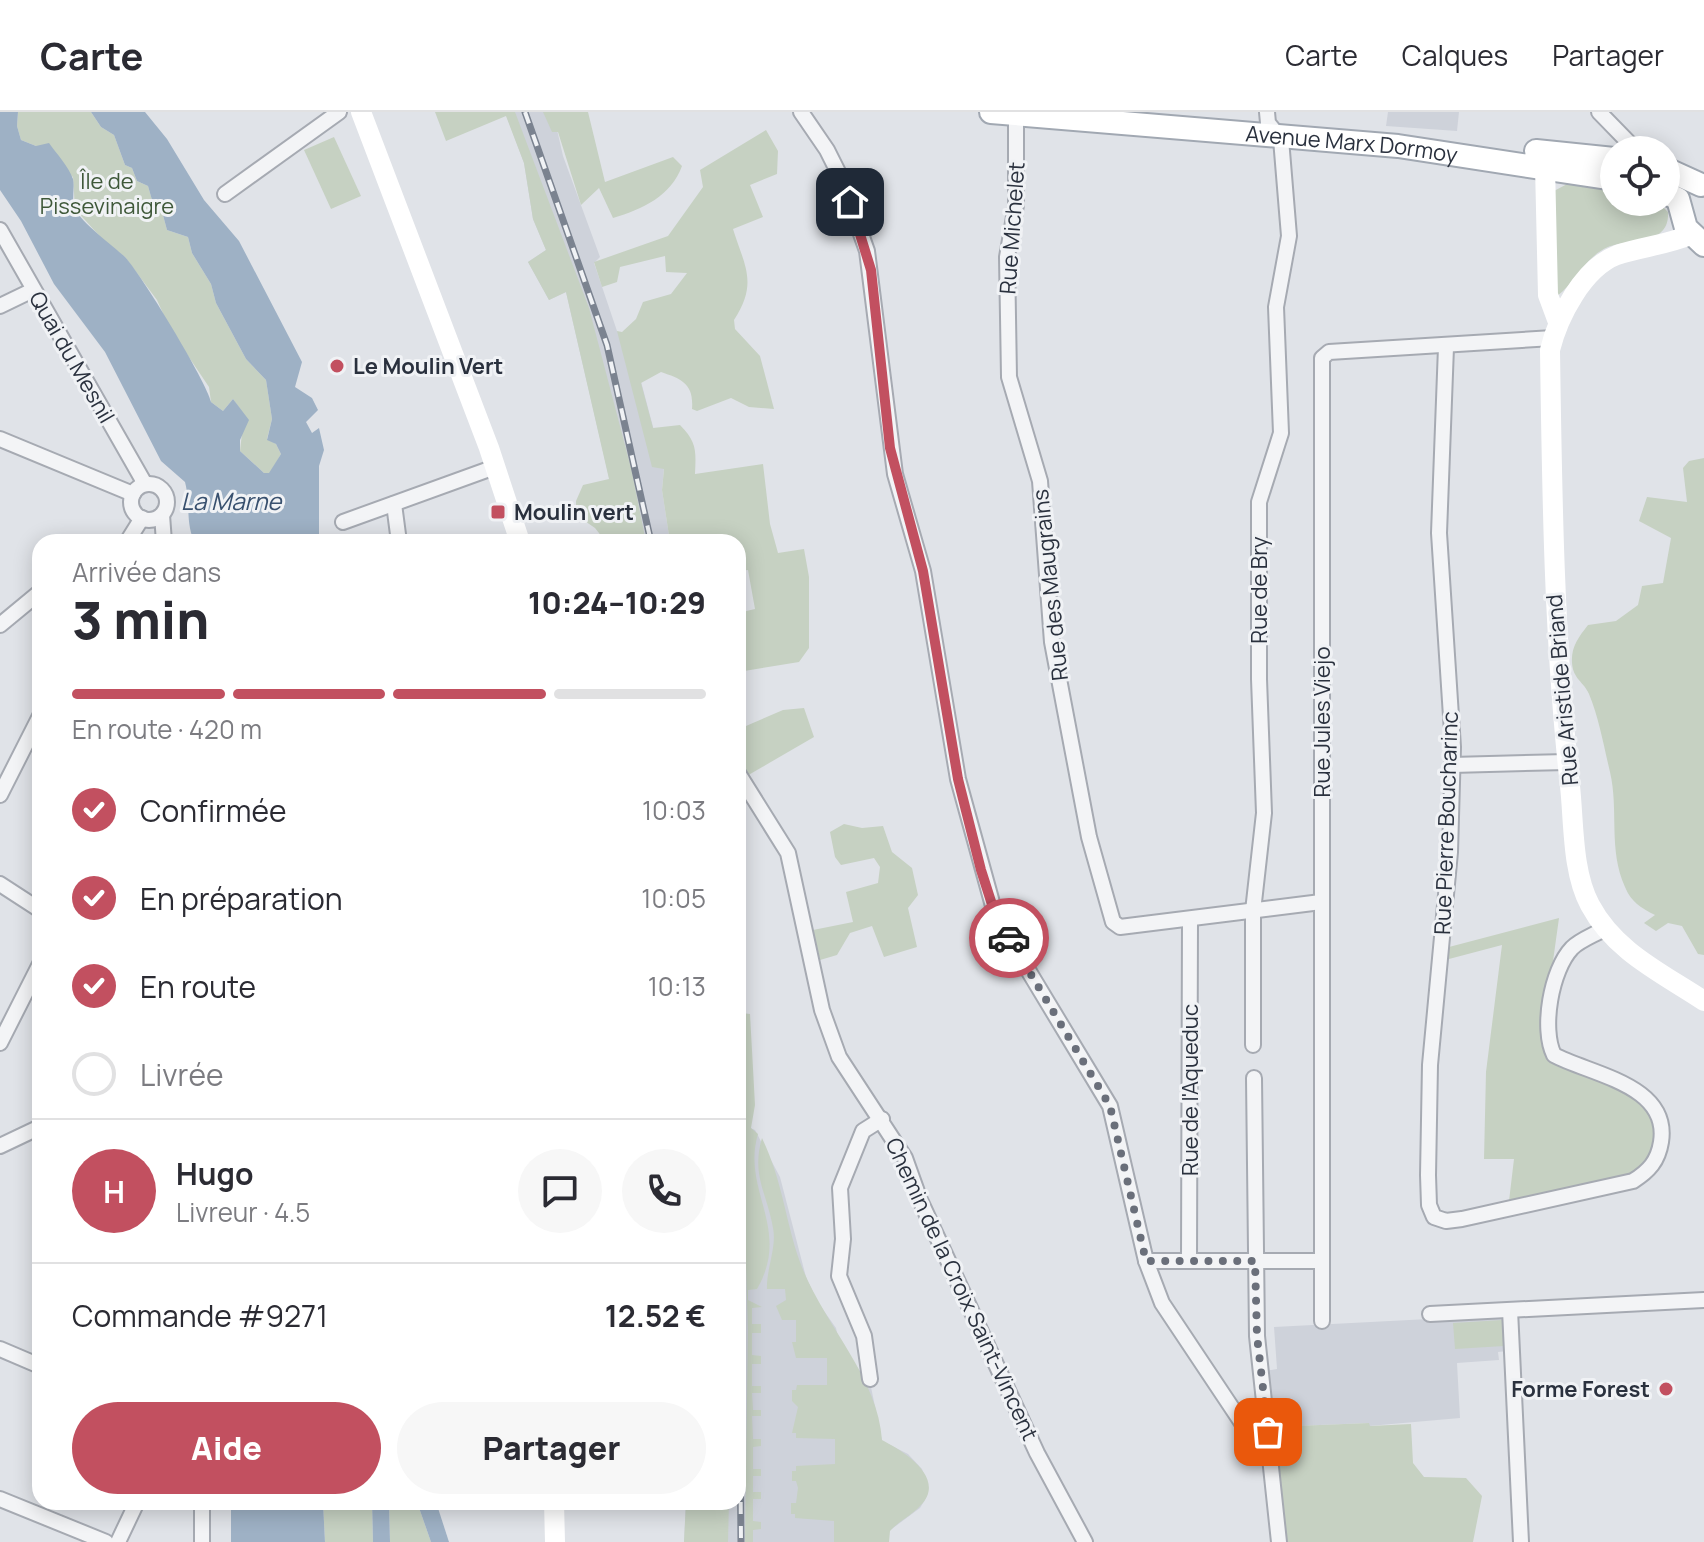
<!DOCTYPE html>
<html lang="fr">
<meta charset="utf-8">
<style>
:root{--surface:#fff;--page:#f7f7f7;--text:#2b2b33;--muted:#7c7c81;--line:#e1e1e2;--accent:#c25060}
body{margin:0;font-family:Manrope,sans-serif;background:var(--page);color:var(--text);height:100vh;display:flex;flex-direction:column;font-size:30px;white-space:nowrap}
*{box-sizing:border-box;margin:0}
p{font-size:26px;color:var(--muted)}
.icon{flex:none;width:44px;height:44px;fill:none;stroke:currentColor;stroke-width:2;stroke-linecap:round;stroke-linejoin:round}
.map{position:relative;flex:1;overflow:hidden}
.details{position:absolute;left:32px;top:422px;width:714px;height:976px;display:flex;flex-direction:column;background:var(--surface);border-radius:24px;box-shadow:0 4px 20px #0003}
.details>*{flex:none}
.controls{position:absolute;left:1600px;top:24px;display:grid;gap:16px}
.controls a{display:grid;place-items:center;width:80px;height:80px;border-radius:50%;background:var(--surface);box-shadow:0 4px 20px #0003;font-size:40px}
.pin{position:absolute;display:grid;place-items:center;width:68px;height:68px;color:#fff;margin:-34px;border-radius:16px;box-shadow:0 4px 12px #0006}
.courier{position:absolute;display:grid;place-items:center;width:80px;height:80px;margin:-40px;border:6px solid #c25060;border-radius:50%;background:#fff;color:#222;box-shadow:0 2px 10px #0007}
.summary em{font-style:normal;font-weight:800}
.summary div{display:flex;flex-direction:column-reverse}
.summary{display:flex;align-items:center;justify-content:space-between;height:136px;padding:0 40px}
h1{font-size:52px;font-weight:800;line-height:60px}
.bar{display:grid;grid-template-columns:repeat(4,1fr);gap:12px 8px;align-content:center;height:96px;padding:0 40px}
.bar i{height:10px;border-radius:6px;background:var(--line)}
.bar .current{background:var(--accent)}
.bar p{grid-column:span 4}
.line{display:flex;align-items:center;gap:20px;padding:0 40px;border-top:2px solid var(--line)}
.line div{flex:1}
.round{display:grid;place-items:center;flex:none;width:84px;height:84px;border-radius:42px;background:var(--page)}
ol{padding:0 40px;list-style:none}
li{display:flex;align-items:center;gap:24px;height:88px}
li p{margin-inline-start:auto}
li .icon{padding:8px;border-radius:50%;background:var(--accent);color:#fff;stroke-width:4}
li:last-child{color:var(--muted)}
li i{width:44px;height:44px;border:4px solid var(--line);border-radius:50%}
.cta{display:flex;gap:16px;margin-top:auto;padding:16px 40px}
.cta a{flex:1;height:92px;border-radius:48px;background:var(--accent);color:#fff;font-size:32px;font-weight:800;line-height:92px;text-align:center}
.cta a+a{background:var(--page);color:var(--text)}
header{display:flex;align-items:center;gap:48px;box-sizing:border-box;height:112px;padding:0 40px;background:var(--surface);border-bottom:2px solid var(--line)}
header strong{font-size:38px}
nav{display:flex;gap:44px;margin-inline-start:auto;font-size:28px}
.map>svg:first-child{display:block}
</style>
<header>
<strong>Carte</strong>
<nav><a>Carte</a><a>Calques</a><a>Partager</a></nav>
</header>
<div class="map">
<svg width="1704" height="1430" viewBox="0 0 1704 1430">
<rect width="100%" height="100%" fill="#e0e3e8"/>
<g fill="#ced2da">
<polygon points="505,0 553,0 563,44 600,145 594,151 617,219 631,232 664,356 662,378 670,430 624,430 566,180 549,188 528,150 546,138 533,107 524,51"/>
<polygon points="1388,0 1459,0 1457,19 1386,14"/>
<polygon points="738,901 750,902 750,1016 755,1018 780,1065 806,1165 817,1189 836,1216 839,1229 871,1275 882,1329 908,1342 922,1357 927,1370 926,1386 920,1396 889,1419 888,1430 684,1430 686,1390 738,1390"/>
<polygon points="1506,1203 1507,1239 1498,1240 1499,1248 1457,1251 1460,1306 1369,1314 1368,1311 1271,1315 1265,1259 1277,1257 1274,1215"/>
</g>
<g fill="#c6d1c2">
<polygon points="18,0 91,0 101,15 114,23 125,53 132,56 137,69 148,74 152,88 160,92 167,118 188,125 192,141 211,172 216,191 246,247 266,268 272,307 267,327 276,332 281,342 270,361 264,361 240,339 244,303 233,287 223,299 211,290 209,275 170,217 157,188 125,145 105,130 75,97 73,65 36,34 21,28 17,14"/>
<polygon points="435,0 515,0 589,196 631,356 646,430 606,430 595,416 576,403 576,389 583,373 609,367 566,180 549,188 528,150 546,138 533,107 524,51 506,4 446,29"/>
<path d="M543,0H588L605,70L673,45L682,54C671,84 643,97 613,106L599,76L581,93L558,20H552Z"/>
<path d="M766,18L778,39L777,62L750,73L763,105L733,117C745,155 758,171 734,208L735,217L760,244L774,297L749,295L731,286L697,299L692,297C694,272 682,267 661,260L641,271L653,316L680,313C697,330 696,339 695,362L763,352L770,412L778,441L804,437L809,465V536L799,550L738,560V501L755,497L748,458L738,459V430H670L662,378L664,357L652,355L617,219L622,220L636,207L643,190L671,182L687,161L666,160L665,144L620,155L617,170L602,175L594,150L668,124L703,75L700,58Z"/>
<polygon points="334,25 361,84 331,97 304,38"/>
<path d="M1569,71L1614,79V90L1659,91L1668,100C1670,134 1630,126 1608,135C1586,144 1575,171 1557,184L1554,79Z"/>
<path d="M1704,346V843L1698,842L1682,814L1668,811L1656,819L1644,811L1655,803C1641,796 1631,790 1625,775C1608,737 1619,699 1610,660C1604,635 1599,606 1589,582C1584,570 1573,567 1572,551C1571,535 1578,526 1588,513L1616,509L1638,493L1642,474L1663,471L1671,426L1639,409L1647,385L1687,390L1683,356L1689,349Z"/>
<polygon points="804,596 814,625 745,665 738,654 739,617 783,598"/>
<polygon points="844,712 862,716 883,714 892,740 912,756 918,783 908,796 917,835 884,845 872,814 850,821 837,843 820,848 813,818 853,810 846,780 878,771 880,755 874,746 841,753 835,745 830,720"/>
<path d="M1559,806L1542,928L1544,939L1553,949L1648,991C1664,1025 1661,1044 1627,1064L1509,1089L1514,1047H1484L1486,960L1502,833L1449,847V835Z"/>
<path d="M738,901L750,902L755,993L751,1016L758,1022C741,1078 792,1117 757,1177L748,1178V1188L762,1195L752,1196V1212H761V1221H752V1243L761,1244V1252H752V1274H761V1281H752L753,1298H761V1304H752L753,1327H761V1334L753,1335V1357H761V1364H753V1380H761V1387H753V1409L761,1410V1417L753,1418V1430H745L748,1218Z"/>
<path d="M762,1026C783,1070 785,1108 800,1150C822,1211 878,1264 882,1328C903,1339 948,1366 920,1394C911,1404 899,1409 890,1419L889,1430H834V1409L795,1406V1402H791V1391H796L798,1376L796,1369H792V1359H796V1354L835,1352V1327L796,1326V1321H792L798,1295L792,1289V1278H796L797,1273H827V1246H796L792,1230H796V1208H782L776,1194L786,1188L785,1177H767C766,1158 777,1135 773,1116C767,1081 751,1063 762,1026Z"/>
<polygon points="1502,1208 1504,1234 1455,1237 1453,1211"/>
<polygon points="1369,1311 1370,1314 1411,1312 1413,1351 1424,1365 1466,1366 1482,1384 1473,1430 1284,1430 1271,1315"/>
<polygon points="323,1390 372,1390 373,1430 325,1430"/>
<polygon points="389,1390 417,1390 431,1430 390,1430"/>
<polygon points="686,1390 729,1390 728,1430 684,1430"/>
</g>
<g fill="#9eb1c5">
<path d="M0,0H18L17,14L21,28L36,34L49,31C56,41 69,55 73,67C75,76 71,89 75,97C81,110 113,134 124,144C139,158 208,272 211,290L223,299L233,287L249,308L240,328V339L264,361H269L281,342L276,332L267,328L272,307L266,268L246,247L216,191L211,172L192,141L188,125L167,118L160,92L152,88L148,74L137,69L132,56L125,53L114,23L101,15L91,0H145L167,27L204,88L239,129L302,250L295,275L312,286L318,298L306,310L312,321L319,316L324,338L319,354V430H194C185,406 191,394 185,370L161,349L105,240L54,172L21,109L0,78Z"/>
<polygon points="231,1390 323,1390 325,1430 231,1430"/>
<polygon points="372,1390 389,1390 390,1430 373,1430"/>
<polygon points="417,1390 436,1390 449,1430 431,1430"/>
</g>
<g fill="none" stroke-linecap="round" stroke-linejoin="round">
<defs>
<g id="street">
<polyline points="801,0 827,38 842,68 867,139 895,362 923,459 958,667 996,805 1110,994 1146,1149 1162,1191 1252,1326 1270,1337"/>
<polyline points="1016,0 1016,93 1007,145 1009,265 1040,369 1052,530 1089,725 1113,810 1120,815 1321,790"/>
<polyline points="1599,0 1636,38"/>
<polyline points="225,82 339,0"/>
<polyline points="0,118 145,372"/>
<polyline points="0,194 31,179"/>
<path d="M1446,235L1439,421L1453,635L1450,740L1430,953L1428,1063L1429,1093L1434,1105L1446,1109L1462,1107L1633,1069C1649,1059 1658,1049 1661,1030C1670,973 1592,963 1554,943C1541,917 1551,858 1572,836C1580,828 1594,823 1604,817"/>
<polyline points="0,327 133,382"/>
<circle cx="149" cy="390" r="18"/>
<polyline points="394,392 399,430"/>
<polyline points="162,403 164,430"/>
<polyline points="343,410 495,355"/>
<polyline points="127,430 142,406"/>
<polyline points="0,513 40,480"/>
<polyline points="1452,653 1567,650"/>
<polyline points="738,661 788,741 822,898 839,945 905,1046 920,1088 1037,1341 1085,1430"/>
<polyline points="0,683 40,604"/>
<polyline points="0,772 40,798"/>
<polyline points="0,931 40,852"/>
<polyline points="1253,933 1253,799 1264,701 1259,567 1259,390 1281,321 1276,195 1289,124 1281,27 1268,11 1267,0"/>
<polyline points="1254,966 1257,1224 1279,1430"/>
<polyline points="0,1034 40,1015"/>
<polyline points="1146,1149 1322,1149"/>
<polyline points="1189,1149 1190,808"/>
<polyline points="1510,1198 1521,1430"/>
<polyline points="1430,1202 1704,1188"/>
<polyline points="1322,1209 1322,246 1329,240 1553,226"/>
<polyline points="0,1237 40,1254"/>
<polyline points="870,1267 864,1224 839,1164 843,1127 840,1076 863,1019 882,1007"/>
<polyline points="0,1387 106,1430"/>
<polyline points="202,1390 202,1430"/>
<polyline points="118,1430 137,1390"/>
</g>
<g id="primary">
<path id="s1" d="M991,0L1398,34L1614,67"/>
<polyline points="1536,39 1614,47"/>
<polyline points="1666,57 1701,73"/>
<polyline points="1666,81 1678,87 1686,116 1704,133"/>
</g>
</defs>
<use href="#street" stroke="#a6aab2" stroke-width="18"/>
<use href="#primary" stroke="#a1a8b2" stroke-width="26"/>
<use href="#street" stroke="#f3f4f6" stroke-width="14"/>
<g stroke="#fff" stroke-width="20">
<polyline points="361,0 489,336 520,430"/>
<polyline points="1545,54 1548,183 1558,210"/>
<path d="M1690,123C1666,133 1641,135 1617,143C1583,156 1558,205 1550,238C1552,384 1554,529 1570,674C1574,711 1572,760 1590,793C1615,840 1662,861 1704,889"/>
<polyline points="554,1390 555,1430"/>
</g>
<use href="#primary" stroke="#fff" stroke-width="22"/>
<defs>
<g id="rail">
<polyline points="525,0 607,233 651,430"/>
<polyline points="738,1078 741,1430"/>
</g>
</defs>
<use href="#rail" stroke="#7b8390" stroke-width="7"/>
<use href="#rail" stroke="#f0f2f5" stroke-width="4" stroke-dasharray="12" stroke-linecap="butt"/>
</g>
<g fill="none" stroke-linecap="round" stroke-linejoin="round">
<polyline stroke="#6a6f7a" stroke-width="8" stroke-dasharray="0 14.4" points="1009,826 1110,994 1146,1149 1255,1149 1257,1224 1268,1320"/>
<polyline stroke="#c25060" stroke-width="10" points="850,90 871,158 890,336 923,459 958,667 981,758 996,805 1009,826"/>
</g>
<g fill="#c25060" stroke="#f0f2f5" stroke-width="3">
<circle cx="337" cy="254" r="8"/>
<rect x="490" y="392" width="16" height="16" rx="4"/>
<circle cx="1666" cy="1277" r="8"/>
</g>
<g text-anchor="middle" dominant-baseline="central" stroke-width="6" stroke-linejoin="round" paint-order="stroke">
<g font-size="22" fill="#2a313e" stroke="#f0f2f5">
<text stroke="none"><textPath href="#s1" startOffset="362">Avenue Marx Dormoy</textPath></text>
<text transform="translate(1012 116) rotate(-86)">Rue Michelet</text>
<text transform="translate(72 245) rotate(60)">Quai du Mesnil</text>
<text transform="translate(1050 473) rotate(-96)">Rue des Maugrains</text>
<text transform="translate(1259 478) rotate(-90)">Rue de Bry</text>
<text transform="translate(1562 578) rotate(-95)">Rue Aristide Briand</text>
<text transform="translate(1322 610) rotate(-90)">Rue Jules Viejo</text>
<text transform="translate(1446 711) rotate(-88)">Rue Pierre Boucharinc</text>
<text transform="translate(1190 978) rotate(-90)">Rue de l'Aqueduc</text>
<text transform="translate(962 1177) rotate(65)">Chemin de la Croix Saint-Vincent</text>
</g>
<g font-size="22" fill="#3e5839" stroke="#f0f2f5">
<text x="107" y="69">Île de<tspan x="107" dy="25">Pissevinaigre</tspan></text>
</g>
<g font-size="22" font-weight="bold" fill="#2a313e" stroke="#f0f2f5" text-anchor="start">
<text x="353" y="254">Le Moulin Vert</text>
<text x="514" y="400">Moulin vert</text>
<text x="1650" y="1277" text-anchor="end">Forme Forest</text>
</g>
<g font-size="24" font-style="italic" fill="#38506e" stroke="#f0f2f5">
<text x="231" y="388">La Marne</text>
</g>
</g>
</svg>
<div class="controls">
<a><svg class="icon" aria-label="locate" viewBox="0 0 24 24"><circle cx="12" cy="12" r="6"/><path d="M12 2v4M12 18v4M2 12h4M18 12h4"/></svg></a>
</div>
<div class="pin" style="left:1268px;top:1320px;background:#ea580c"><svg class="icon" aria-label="bag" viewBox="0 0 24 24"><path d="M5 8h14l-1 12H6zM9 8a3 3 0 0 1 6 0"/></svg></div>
<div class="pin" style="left:850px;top:90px;background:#1f2937"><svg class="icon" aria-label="home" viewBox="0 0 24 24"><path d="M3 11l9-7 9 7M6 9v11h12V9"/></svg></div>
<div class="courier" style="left:1009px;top:826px"><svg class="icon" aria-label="car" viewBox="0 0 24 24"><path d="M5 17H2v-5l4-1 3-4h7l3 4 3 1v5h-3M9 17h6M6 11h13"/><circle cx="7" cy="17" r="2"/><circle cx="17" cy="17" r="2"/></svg></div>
<section class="details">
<div class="summary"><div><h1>3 min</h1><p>Arrivée dans</p></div><em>10:24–10:29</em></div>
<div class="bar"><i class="current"></i><i class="current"></i><i class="current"></i><i></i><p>En route · 420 m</p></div>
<ol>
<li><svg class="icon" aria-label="check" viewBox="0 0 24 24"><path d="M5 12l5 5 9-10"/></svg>Confirmée<p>10:03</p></li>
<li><svg class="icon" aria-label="check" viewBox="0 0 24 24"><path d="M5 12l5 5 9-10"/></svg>En préparation<p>10:05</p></li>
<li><svg class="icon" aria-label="check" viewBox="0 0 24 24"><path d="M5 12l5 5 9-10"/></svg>En route<p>10:13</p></li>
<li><i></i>Livrée</li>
</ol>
<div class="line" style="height:144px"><b class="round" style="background:var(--accent);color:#fff">H</b><div><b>Hugo</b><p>Livreur · 4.5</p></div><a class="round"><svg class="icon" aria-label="chat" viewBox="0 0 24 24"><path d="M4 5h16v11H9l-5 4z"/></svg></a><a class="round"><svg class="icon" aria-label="phone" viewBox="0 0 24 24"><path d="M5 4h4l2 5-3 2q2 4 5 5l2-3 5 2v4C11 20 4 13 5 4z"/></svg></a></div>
<div class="line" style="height:104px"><div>Commande #9271</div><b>12.52 €</b></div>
<div class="cta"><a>Aide</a><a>Partager</a></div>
</section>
</div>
